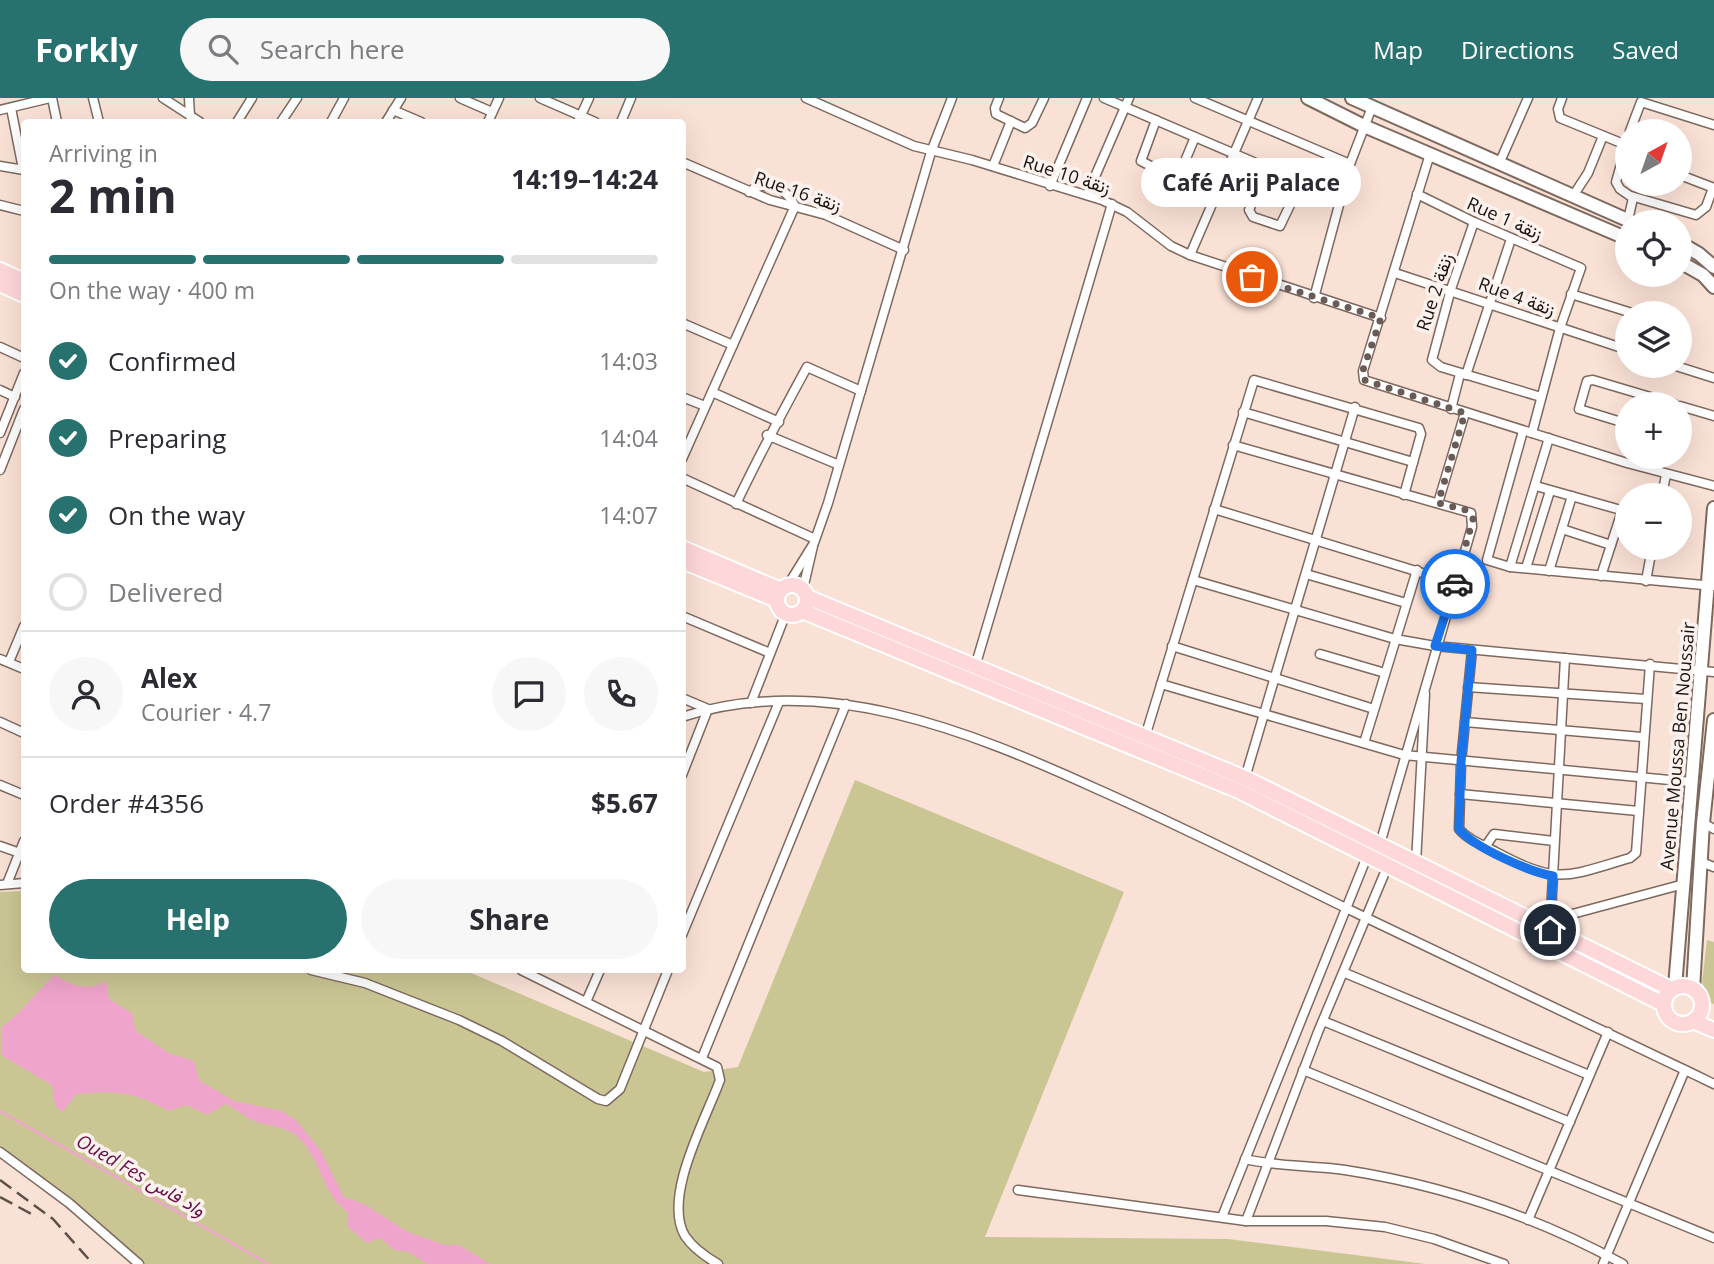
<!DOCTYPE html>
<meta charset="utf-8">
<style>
:root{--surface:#fff;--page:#f7f7f7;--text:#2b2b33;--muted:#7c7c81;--line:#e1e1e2;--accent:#27716e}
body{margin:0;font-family:"Open Sans",Vazirmatn,sans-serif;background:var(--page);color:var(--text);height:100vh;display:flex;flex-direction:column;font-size:26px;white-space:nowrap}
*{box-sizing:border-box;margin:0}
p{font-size:23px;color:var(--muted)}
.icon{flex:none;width:38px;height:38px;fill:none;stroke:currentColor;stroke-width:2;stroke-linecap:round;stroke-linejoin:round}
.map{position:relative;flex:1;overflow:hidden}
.drawer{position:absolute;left:21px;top:21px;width:665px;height:854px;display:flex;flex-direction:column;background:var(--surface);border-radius:7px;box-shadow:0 7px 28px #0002}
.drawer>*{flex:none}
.needle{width:46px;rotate:40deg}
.fabs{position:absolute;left:1615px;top:21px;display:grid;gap:14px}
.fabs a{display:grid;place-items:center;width:77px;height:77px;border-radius:50%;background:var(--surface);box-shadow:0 7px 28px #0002;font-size:35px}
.pin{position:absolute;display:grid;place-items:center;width:60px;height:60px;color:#fff;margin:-30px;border:4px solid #fff;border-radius:50%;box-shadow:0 2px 7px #0007}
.courier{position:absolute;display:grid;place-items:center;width:70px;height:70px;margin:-35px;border:5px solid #1a73e8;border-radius:50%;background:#fff;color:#222;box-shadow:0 2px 9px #0007}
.bubble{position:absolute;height:49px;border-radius:24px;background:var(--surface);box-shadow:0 7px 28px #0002;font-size:23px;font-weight:700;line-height:49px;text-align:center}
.overview em{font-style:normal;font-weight:700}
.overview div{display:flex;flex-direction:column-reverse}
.overview{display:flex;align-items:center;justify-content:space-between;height:119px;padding:0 28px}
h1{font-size:46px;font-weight:700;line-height:52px}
.bar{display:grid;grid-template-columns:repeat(4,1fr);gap:10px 7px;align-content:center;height:84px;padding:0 28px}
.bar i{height:9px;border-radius:5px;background:var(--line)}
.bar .selected{background:var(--accent)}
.bar p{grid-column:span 4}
.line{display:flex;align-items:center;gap:18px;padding:0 28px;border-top:2px solid var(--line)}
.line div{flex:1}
.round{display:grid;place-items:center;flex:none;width:74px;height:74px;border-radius:37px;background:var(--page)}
ol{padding:0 28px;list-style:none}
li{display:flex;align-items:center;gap:21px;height:77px}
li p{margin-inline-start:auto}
li .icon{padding:7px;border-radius:50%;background:var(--accent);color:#fff;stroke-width:4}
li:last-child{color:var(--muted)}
li i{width:38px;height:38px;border:4px solid var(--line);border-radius:50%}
.action{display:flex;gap:14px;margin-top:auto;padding:14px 28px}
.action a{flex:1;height:80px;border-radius:42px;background:var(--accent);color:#fff;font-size:28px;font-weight:700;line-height:80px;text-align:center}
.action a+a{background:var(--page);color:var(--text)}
header{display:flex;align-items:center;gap:42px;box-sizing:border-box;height:98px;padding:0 35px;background:var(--accent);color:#fff}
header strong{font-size:33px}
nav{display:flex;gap:38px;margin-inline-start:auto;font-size:24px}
.search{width:490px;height:63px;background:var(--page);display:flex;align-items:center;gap:18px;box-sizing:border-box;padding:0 24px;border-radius:38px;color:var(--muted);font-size:26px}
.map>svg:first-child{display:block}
</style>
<header>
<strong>Forkly</strong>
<div class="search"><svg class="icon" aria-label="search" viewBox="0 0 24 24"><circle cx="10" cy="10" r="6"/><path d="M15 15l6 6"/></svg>Search here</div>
<nav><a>Map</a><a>Directions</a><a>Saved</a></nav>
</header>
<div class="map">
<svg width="1714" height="1166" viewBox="0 0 1714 1166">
<rect width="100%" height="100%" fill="#fae1d6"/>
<g fill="#cac694">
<polygon points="855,682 1124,794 985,1139 1228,1141 1426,1166 142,1166 57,1091 0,1051 0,794 24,793 24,872 464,872 704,974 738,969"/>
<polygon points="1707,842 1714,844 1714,906 1709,904 1702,884"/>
</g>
<path fill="#efa4cb" d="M55,877C74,888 86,894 106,883L109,901L132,915L136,933L169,955L194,963L199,982L234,1003L282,1013L297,1023L321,1053L344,1099L364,1106L408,1134L445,1147H459L490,1166H428L408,1154L394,1152L381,1140L367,1145L347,1128L348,1114C325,1098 323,1073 308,1051C290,1025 276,1032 252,1022C242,1017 236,1010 225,1006L207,1017L187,1007L169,1013C131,993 119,993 77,996L62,1014L55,1007L52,987L1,957V929C23,915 35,894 55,877Z"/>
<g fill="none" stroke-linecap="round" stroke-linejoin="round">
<polyline stroke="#efa4cb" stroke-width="2.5" points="0,1013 269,1166"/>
<defs>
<g id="street">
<polyline points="52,0 57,24"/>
<polyline points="93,0 99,24"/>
<polyline points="163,0 200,24"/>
<polyline points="189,0 190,18"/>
<polyline points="460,0 492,14"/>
<polyline points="540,0 595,24"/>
<polyline points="806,0 914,48 972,62 1102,102 1127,114 1171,148 1190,157 1381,220"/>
<polyline points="999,0 995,10 996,16 1025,30 1032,25 1044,0"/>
<polyline points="1104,0 1340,101"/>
<polyline points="1195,0 1350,66"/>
<polyline points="1562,0 1558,11 1560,20 1626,47"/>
<polyline points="11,10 23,71"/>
<polyline points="0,12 50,0"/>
<polyline points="393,12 421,24"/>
<polyline points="1156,22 1141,63 1172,79 1180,75 1195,39"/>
<polyline points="237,24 252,0"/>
<polyline points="281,24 297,0"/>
<polyline points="331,24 344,0"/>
<polyline points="386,24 401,0"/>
<polyline points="488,24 499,0"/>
<polyline points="578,24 589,0"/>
<polyline points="621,24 631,0"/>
<polyline points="1630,33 1641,4 1714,27"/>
<polyline points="1627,45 1616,84 1620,91 1633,100 1628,122"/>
<polyline points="1430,56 1363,273 1364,282 1627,365 1714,388"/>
<polyline points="682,64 770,102 826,117 904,152"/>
<polyline points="1499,66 1528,0"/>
<polyline points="0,68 24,72"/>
<polyline points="993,68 1011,23"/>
<polyline points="1268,69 1249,112 1253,119 1280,128 1301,84"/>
<polyline points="1680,77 1714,90"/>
<polyline points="1050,88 1087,0"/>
<polyline points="1417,96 1474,124 1581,170 1560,230 1532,335"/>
<polyline points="1087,97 1129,0"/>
<polyline points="1573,98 1588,75 1603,38"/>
<polyline points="1631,98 1696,117 1706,109 1713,90"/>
<polyline points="0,107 24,113"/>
<polyline points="1474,124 1451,191 1432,262 1441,269 1541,299"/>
<polyline points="1190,157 1258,0"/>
<polyline points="1395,175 1628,252"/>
<polyline points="1571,196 1632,215"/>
<polyline points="1314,200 1350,66 1372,9"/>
<polyline points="682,225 733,247"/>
<polyline points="1680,230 1684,231"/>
<polyline points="0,249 24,260"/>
<polyline points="1676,268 1714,280"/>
<polyline points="1466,277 1511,141"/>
<polyline points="0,292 15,299"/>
<polyline points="712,294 779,324"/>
<polyline points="682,299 705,308"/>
<polyline points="1680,308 1714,318"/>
<polyline points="1451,311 1460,276"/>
<polyline points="1243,314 1413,364"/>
<polyline points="1628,326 1579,311 1587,283 1593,282 1674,306"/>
<polyline points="1523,333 1487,462 1510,469 1714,488"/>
<polyline points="0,335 24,275"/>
<polyline points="767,337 839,367"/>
<polyline points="1680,342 1682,343"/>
<polyline points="1233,347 1471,415 1472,429 1380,746"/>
<path d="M682,361L795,108C787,90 765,81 749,94"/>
<polyline points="0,372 24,311"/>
<polyline points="682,380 815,441"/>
<polyline points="1536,388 1628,414"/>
<polyline points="1662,397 1666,377"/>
<polyline points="1438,405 1465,315"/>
<path d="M736,406C758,359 782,315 807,269L861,293"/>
<polyline points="1214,411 1455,485"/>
<polyline points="1562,431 1611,447"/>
<polyline points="1510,469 1549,340"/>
<polyline points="1526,470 1550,393"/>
<polyline points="1549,473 1572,398"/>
<polyline points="1306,476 1406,505"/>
<polyline points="1601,478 1622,413"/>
<polyline points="1193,482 1395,541 1435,548 1714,574"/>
<polyline points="1646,483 1652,450"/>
<polyline points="788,487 814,445 828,405 931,54 952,0"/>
<polyline points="803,491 813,448"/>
<polyline points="682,518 770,555"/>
<polyline points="1172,548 1374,611"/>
<path d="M1472,552L1461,664L1459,731C1468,742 1483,747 1496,754C1558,787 1565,779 1630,760L1636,755L1650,566"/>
<polyline points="1320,556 1385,575"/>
<polyline points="0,561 24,571"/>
<polyline points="9,564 24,528"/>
<polyline points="975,569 1112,106"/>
<polyline points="1161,586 1404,657 1691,684"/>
<polyline points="1468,589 1646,601"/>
<polyline points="682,600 708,611 682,677"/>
<polyline points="751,605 786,515"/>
<path d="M682,619C824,573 969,633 1097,691C1183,729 1266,771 1350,812C1471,870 1593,927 1714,986"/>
<polyline points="0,624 24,635"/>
<polyline points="1465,624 1642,639"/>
<polyline points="1145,639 1254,282 1419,330 1421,336 1404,397"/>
<polyline points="1364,645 1417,472"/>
<polyline points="1245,680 1355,309"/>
<polyline points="0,687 24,697"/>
<polyline points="1460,696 1638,713"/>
<polyline points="1703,725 1714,731"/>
<polyline points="0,748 20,755"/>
<polyline points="1485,749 1494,736 1554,743"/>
<polyline points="1701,764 1714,769"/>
<polyline points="1416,765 1425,596"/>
<polyline points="7,786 24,743"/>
<polyline points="0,787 24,785"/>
<polyline points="1550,822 1684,786"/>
<polyline points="1550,832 1565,560"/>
<polyline points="682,837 779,604"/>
<polyline points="311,872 365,885 459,922 502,943 598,1001 606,1003 620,991 668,872"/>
<path d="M521,872L717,969L720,982C706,1021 662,1099 685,1138C693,1150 706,1159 718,1166"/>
<polyline points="1345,875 1589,977"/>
<polyline points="586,904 600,872"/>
<polyline points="1323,923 1570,1024"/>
<polyline points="702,960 846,606"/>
<polyline points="1303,972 1714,1140"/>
<polyline points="0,1054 69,1105 139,1166"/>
<path d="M1245,1061C1278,1069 1312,1067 1345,1072C1442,1087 1537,1119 1623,1166"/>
<polyline points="1018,1092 1246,1123 1326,1123 1385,1129 1434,1141 1504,1166"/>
<polyline points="1222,1119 1368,756"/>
<polyline points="1528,1122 1608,934"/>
<polyline points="1246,1123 1318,934 1388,767"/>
<polyline points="1603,1166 1685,972"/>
</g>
<g id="secondary">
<polyline points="1308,0 1364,28 1628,141"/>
<polyline points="1352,0 1632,124"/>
<polyline points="1680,145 1699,156 1714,169"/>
<polyline points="1680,164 1703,177 1714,189"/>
<polyline points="1675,889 1714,410"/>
<polyline points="1693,891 1703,725 1714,622"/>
</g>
<g id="primary">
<polyline points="0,172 24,183"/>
<polyline points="0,186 24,197"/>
<polyline points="682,450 781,492"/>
<polyline points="682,463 777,502"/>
<circle cx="792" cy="502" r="15"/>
<polyline points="807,499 1245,680 1671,891"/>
<polyline points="802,513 1239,693 1663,906"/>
<circle cx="1683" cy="907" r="19"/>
<polyline points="1693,923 1714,932"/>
</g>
</defs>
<use href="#street" stroke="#7e695f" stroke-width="11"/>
<use href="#secondary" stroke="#7e695f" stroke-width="16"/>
<use href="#primary" stroke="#fff" stroke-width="18"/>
<use href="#street" stroke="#fff" stroke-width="8"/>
<use href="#secondary" stroke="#fff" stroke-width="12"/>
<use href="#primary" stroke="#fed7d9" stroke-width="14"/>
<g stroke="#5d504a" stroke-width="2.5" stroke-dasharray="14 7" stroke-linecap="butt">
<polyline points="0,1082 53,1121 93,1166"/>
<polyline points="0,1099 37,1119"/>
</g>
</g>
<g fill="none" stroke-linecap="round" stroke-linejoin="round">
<polyline stroke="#695b55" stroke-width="7" stroke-dasharray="0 12.6" points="1252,179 1381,220 1363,272 1364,282 1465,315 1438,405 1466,412 1473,421 1455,486"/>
<path stroke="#1a73e8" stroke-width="9" d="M1455,486L1435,548L1472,552L1461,664L1459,731C1473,749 1530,774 1553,778L1550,832"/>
</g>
<g text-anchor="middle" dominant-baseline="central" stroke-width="7" stroke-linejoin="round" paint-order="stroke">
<g font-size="18" fill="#1b130f" stroke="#fcf2ed">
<text transform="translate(1067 76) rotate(18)">Rue 10 زنقة</text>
<text transform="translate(798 93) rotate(19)">Rue 16 زنقة</text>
<text transform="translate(1505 120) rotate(24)">Rue 1 زنقة</text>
<text transform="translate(1434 194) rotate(-72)">Rue 2 زنقة</text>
<text transform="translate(1517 198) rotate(20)">Rue 4 زنقة</text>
<text transform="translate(1677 648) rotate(-85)">Avenue Moussa Ben Noussair</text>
</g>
<g font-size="19" font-style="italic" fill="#681149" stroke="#fcf2ed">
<text transform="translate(141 1077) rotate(30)">Oued Fes واد فاس</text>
</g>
</g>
</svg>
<div class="fabs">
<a><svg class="needle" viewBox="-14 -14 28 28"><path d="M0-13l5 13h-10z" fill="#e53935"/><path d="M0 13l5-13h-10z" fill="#7c7c81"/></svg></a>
<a><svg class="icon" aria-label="locate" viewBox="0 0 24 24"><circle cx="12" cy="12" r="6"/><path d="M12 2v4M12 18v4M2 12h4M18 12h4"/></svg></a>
<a><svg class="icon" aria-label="layers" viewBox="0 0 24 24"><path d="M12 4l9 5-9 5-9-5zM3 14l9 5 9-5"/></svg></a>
<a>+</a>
<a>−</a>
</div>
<div class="pin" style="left:1252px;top:179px;background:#ea580c"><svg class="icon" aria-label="bag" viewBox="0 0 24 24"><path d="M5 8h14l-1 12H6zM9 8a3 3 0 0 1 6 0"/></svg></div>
<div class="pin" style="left:1550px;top:832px;background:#1f2937"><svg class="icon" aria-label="home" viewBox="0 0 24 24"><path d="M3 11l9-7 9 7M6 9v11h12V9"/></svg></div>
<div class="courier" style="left:1455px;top:486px"><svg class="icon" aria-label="car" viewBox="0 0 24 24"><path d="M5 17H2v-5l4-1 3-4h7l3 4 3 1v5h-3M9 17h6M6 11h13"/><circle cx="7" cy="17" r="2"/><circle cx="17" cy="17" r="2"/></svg></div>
<div class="bubble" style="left:1141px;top:60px;width:220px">Café Arij Palace</div>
<section class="drawer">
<div class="overview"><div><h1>2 min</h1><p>Arriving in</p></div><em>14:19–14:24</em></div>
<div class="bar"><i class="selected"></i><i class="selected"></i><i class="selected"></i><i></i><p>On the way · 400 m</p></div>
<ol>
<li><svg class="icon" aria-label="check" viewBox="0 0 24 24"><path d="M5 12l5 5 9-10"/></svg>Confirmed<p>14:03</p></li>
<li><svg class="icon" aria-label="check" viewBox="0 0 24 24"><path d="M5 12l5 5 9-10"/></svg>Preparing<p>14:04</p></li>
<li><svg class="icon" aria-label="check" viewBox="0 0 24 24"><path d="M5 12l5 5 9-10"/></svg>On the way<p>14:07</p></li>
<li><i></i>Delivered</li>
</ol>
<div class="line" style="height:126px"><a class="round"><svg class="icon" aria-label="person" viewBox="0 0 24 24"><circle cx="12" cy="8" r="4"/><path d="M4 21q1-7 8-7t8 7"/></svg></a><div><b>Alex</b><p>Courier · 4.7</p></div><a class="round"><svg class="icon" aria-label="chat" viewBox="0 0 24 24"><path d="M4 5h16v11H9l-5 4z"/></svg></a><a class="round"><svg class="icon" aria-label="phone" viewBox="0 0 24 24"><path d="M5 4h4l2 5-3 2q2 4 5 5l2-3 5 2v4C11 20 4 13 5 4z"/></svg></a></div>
<div class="line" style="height:91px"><div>Order #4356</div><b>$5.67</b></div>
<div class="action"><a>Help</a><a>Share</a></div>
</section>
</div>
